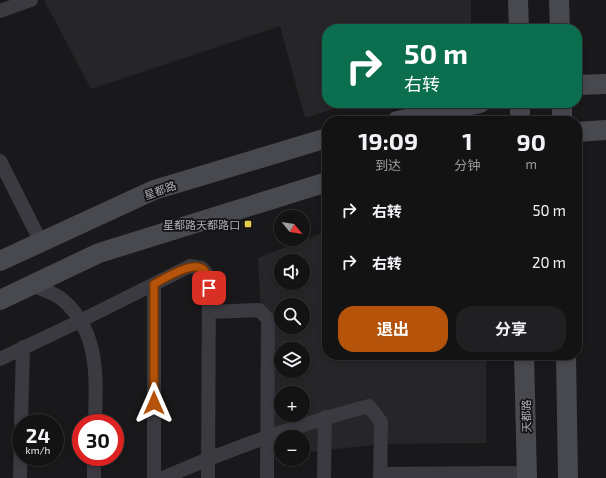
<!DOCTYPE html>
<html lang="zh">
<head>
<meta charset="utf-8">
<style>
	body { margin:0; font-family:"Exo 2","Noto Sans SC",sans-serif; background:#202022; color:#f1f3f6; height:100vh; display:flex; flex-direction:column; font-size:15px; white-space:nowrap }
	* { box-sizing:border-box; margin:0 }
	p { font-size:13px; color:#9d9ea0 }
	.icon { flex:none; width:22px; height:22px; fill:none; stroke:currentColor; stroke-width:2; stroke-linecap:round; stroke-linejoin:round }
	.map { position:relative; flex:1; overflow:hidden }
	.sheet { position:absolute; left:322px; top:116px; width:260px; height:244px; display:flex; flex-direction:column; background:#131314; border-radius:16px; box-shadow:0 2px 6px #0003,0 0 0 1px #323234 }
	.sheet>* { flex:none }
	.guide { position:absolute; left:322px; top:24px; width:260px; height:84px; border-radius:16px; box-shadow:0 2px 6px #0003,0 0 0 1px #323234; background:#0b6e4f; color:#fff; overflow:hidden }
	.needle { width:26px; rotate:120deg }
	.controls { position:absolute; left:274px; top:210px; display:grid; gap:8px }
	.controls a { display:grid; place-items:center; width:36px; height:36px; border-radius:50%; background:#131314; box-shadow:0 2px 6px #0003,0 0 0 1px #323234; font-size:20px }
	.speed { position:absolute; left:12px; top:414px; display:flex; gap:8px; font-size:20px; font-weight:700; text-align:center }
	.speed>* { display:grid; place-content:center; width:52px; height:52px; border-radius:50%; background:#131314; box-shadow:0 2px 6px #0003,0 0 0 1px #323234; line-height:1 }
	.speed small { font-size:10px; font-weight:400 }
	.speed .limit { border:6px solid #d22; background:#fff; color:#111 }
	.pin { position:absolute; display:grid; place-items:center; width:34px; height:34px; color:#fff; margin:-17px; border-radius:8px; box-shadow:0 2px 6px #0006 }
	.me { position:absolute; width:44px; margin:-22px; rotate:0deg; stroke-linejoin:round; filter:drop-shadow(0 0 3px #0008) }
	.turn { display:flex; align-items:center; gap:14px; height:84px; padding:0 16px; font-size:18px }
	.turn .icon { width:52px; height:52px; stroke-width:2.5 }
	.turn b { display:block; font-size:28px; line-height:34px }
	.eta { display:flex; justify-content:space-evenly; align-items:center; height:68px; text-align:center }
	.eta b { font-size:24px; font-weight:700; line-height:28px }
	.action { display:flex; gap:8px; margin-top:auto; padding:8px 16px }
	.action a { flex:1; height:46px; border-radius:16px; background:#b45309; color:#fff; font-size:16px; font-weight:700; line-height:46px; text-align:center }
	.action a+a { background:#202022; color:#f1f3f6 }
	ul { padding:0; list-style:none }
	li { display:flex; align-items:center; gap:12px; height:52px; padding:0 16px }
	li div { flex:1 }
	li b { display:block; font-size:15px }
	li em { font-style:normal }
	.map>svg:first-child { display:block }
</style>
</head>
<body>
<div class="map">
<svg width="606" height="478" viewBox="0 0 606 478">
	<rect width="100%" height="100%" fill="#19191b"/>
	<path fill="#262528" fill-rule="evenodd" d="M44 0H471V29H327V103H351L305 118 280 26 91 89Z
		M327 231V355H486V443L380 444 310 452 303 450V437H281V442L268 438 258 258ZM281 261H303V283H281ZM281 305H303V327H281ZM281 349H303V371H281ZM281 393H303V415H281Z"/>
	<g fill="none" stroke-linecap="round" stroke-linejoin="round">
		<path stroke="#3b3a40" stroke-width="14" d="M0 11 31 0
			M0 161 41 242
			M31 285C41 289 56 293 64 301 100 333 96 379 95 423
			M209 312 259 310 268 319 267 478
			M0 359 82 320 190 266 202 268 209 277 208 478
			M21 423 23 347
			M380 474 527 473
			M20 478 21 434
			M94 478V457
			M154 478V284
			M163 478C230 449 299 424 369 406L381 422 380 478
			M324 478 325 417"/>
		<path stroke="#48494f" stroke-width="20" d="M518 0 519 29
			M559 0 560 29
			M577 85 606 84
			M520 103V121
			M562 103V121
			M397 121 480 103
			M577 132 606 130
			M0 261 154 190 327 138
			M0 300 99 253 327 182
			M524 355 527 478
			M566 355 568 478"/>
	</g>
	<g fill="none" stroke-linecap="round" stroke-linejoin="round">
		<defs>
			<path id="route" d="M154 403V284C173 274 210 249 209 288"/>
		</defs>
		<use href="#route" stroke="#753606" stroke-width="10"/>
		<use href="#route" stroke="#b45309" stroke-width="7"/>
	</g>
	<rect fill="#e3d049" stroke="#141416" stroke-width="1.5" x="244" y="220" width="8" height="8" rx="2"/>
	<g text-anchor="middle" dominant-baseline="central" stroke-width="3.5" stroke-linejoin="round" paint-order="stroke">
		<g font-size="11" fill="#adaeb9" stroke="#141416">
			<text transform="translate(160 190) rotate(-20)">星都路</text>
			<text transform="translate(526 416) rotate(-91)">天都路</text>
		</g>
		<g font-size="11" fill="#adaeb9" stroke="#141416" text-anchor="end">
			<text x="240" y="224">星都路天都路口</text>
		</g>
	</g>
</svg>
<div class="controls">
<a><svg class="needle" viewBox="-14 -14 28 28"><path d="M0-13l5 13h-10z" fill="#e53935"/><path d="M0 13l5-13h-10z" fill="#9d9ea0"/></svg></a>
<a><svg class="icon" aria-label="sound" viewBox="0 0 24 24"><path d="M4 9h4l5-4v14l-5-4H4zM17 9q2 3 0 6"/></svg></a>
<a><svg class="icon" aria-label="search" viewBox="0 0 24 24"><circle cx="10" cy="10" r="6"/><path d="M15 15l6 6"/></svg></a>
<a><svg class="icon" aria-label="layers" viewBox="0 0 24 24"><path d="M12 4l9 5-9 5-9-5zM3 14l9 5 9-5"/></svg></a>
<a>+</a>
<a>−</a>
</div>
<div class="speed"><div>24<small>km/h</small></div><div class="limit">30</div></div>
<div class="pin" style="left:209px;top:288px;background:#d93025"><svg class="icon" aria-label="arrive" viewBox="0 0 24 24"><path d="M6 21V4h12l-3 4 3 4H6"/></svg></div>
<svg class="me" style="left:154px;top:403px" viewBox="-20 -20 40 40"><path d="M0-17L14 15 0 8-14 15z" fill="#b45309" stroke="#fff" stroke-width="4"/></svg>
<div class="guide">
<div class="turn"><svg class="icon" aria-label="right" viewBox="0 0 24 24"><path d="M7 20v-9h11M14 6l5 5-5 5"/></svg><div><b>50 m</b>右转</div></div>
</div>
<section class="sheet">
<div class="eta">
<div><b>19:09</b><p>到达</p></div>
<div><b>1</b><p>分钟</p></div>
<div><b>90</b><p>m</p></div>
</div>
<ul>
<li><svg class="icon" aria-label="right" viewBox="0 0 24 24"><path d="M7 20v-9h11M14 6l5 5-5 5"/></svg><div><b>右转</b></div><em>50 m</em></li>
<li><svg class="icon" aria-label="right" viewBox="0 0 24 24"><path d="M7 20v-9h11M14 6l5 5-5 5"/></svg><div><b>右转</b></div><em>20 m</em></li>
</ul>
<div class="action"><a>退出</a><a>分享</a></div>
</section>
</div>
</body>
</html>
